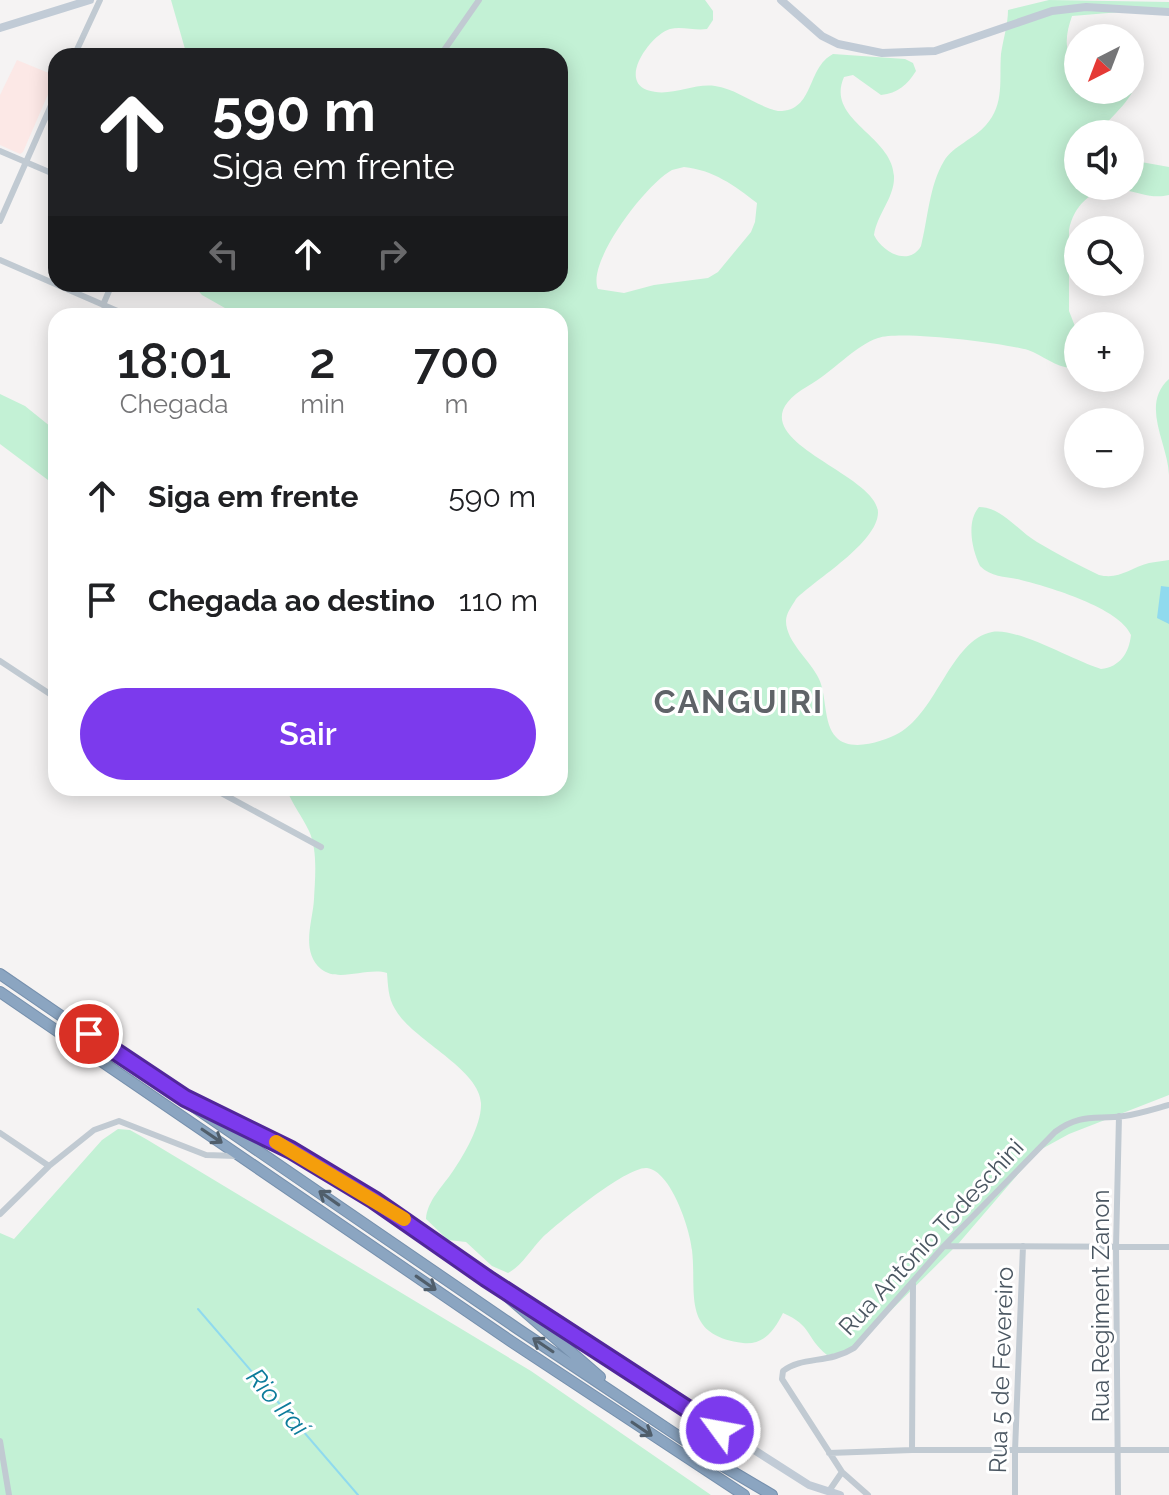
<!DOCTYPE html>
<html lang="pt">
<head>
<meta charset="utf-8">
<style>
	body { margin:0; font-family:Raleway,sans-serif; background:#f2f2f2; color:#202124; height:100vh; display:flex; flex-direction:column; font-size:30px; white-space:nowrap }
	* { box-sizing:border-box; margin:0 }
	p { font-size:26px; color:#757577 }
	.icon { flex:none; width:44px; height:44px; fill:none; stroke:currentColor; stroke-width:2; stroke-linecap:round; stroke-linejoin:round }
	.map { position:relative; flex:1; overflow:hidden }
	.side { position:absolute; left:48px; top:308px; width:520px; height:488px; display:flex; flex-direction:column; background:#fff; border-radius:24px; box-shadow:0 4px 20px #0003 }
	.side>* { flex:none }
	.guide { position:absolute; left:48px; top:48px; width:520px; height:244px; border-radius:24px; box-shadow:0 4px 20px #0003; background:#202124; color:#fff; overflow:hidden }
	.needle { width:52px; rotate:222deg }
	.fabs { position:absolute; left:1064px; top:24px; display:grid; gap:16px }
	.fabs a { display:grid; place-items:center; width:80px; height:80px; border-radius:50%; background:#fff; box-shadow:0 4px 20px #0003; font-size:40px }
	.pin { position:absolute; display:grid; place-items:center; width:68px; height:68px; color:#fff; margin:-34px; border:4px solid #fff; border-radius:50%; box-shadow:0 2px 8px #0007 }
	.me { position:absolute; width:88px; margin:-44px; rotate:302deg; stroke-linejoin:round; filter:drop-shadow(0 0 6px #0008) }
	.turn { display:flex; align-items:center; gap:28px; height:168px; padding:0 32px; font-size:36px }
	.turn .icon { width:104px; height:104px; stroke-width:2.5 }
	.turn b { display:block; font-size:56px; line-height:68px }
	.lanes { display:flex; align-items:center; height:76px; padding:0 32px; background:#0003; justify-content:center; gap:40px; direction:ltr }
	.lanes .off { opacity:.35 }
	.eta { display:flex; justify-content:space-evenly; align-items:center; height:136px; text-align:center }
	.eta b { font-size:48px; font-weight:600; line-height:56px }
	.button { display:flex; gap:16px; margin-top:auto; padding:16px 32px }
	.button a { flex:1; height:92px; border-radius:48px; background:#7c3aed; color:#fff; font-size:32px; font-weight:600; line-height:92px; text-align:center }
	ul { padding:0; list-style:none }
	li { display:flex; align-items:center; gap:24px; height:104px; padding:0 32px }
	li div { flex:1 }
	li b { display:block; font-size:30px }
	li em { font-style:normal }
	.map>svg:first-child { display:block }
</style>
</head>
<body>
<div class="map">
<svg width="1169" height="1495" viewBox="0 0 1169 1495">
	<rect width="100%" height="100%" fill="#f5f3f3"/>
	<path fill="#fce8e6" d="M17 60 56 76 23 152 20 154 0 145V95Z"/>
	<path fill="#c3f1d5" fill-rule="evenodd" d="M171 0H705L713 11V20L707 29C695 31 682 26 670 29 652 34 618 79 647 90 670 98 692 83 715 86 737 89 756 106 778 111 815 112 806 68 833 54L905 59 913 63 916 71C907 85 898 93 881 95L853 75 844 77C825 120 892 135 894 176 895 197 877 214 874 235 882 252 909 267 921 246 928 219 929 186 944 161 953 146 974 139 986 125 1005 104 999 79 1001 54 1003 39 1008 25 1008 10L1049 0 1169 2V8L1072 16C1066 33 1062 53 1078 65V90H1130V70L1138 75C1137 97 1110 117 1097 134H1078V186H1130V160L1169 167V195C1153 199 1140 193 1125 190 1096 184 1074 203 1069 230V311L1078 334V367C1059 371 1045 356 1028 350 1003 343 900 330 878 338 856 345 830 374 808 386 721 437 879 471 878 513 877 543 816 579 796 599 792 606 786 613 786 621 786 642 811 661 819 679 827 696 823 723 836 737 850 753 885 741 899 733 937 712 951 640 992 632 1017 627 1074 661 1101 669 1120 667 1129 653 1131 635 1120 608 1049 587 1021 580 1006 576 992 578 980 566 972 550 966 522 979 507 1002 507 1019 532 1037 542 1057 554 1078 565 1099 575 1119 580 1130 568 1149 563 1155 562 1163 561 1169 560V1095L1069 1134 1038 1151 958 1244 850 1351 827 1355C805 1337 813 1326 783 1313 774 1331 764 1345 743 1343 681 1335 697 1294 692 1250 690 1229 671 1171 647 1168 627 1166 558 1223 542 1238 531 1249 522 1266 508 1273L492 1266 466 1242 448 1240 426 1219C427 1201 443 1186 453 1171 464 1155 482 1124 481 1103 479 1068 412 1040 395 1009 388 998 388 985 387 973 367 967 338 983 321 969 300 951 313 921 314 899 315 879 318 850 309 831 302 816 292 804 286 788H560V316H239L202 295 192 284H560V56H187ZM684 167C713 170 734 185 757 203L755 222 751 232 718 272 708 278 654 285 624 293 598 289C586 262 647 183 672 170 676 169 680 168 684 167Z
		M1169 379V475C1168 443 1140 405 1169 379Z
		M0 394 25 406 56 431V486L0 444Z
		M118 1129 130 1130 146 1139 531 1371 711 1495H0V1233L14 1239 102 1140Z"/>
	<path fill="#90daee" d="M1161 586 1169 587V624L1157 618Z"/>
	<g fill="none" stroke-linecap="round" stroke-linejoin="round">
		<path stroke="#90daee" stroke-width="2" d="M198 1309 358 1495"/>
		<defs>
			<path id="highway" d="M0 974 518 1329 723 1466 772 1495
				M0 992 512 1342 744 1495
				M210 1110 291 1150
				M486 1278 600 1377"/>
		</defs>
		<use href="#highway" stroke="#7690ad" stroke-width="12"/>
		<path stroke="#c1cad2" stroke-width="6" d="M74 56 100 0
			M440 56 479 0
			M0 151 56 175
			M0 221 56 94
			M0 260 129 316
			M103 305 112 284
			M0 661 56 698
			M212 788 321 847
			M0 1133 49 1166
			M0 1214 49 1166 94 1130 119 1121 206 1155 236 1156
			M945 1246 1169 1247
			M0 1441 9 1495
			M912 1450 913 1284
			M829 1453 912 1450H1169
			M829 1491 842 1472
			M868 1495 842 1472 782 1379 783 1371C802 1356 829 1364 854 1348L944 1246 1055 1132C1081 1113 1095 1120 1124 1116 1139 1114 1154 1109 1169 1105
			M1015 1495V1451L1023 1246
			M1118 1495 1116 1247 1119 1116"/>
		<path stroke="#c1cbd6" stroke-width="8" d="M781 0 822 36 838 44 882 53 935 51 1052 11 1086 7 1169 12
			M0 28 90 0
			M291 1150 401 1217 489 1280
			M507 1292 809 1485 840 1495"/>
		<use href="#highway" stroke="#8ba5c1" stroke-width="10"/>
	</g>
	<defs><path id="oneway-shaft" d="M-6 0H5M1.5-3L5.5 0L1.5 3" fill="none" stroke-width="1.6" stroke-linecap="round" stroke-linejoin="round" transform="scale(2)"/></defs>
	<g stroke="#505e6b">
		<use href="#oneway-shaft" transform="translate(212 1136) rotate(34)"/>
		<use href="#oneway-shaft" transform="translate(329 1198) rotate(-145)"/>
		<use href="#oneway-shaft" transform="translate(426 1283) rotate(35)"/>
		<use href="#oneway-shaft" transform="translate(543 1345) rotate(-146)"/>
		<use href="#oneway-shaft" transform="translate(642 1429) rotate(34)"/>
	</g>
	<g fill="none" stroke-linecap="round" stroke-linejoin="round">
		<defs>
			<path id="route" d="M89 1034 185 1098 291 1150 374 1200 486 1278 720 1430"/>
		</defs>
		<use href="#route" stroke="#51269a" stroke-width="20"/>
		<use href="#route" stroke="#7c3aed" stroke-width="14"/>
		<path stroke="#f59e0b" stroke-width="14" d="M276 1142 404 1219"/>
	</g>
	<g text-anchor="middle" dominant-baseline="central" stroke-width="6" stroke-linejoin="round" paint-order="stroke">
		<g font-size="24" fill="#4a5661" stroke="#fff">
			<text transform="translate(931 1237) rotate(-47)">Rua Antônio Todeschini</text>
			<text transform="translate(1100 1306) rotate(-90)">Rua Regiment Zanon</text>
			<text transform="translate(1001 1370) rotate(-88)">Rua 5 de Fevereiro</text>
		</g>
		<g font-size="26" font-style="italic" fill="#0c7c9b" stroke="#fff">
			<text transform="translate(278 1402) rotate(49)">Rio Iraí</text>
		</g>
		<g font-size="32" font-weight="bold" letter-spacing="2" fill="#5f6368" stroke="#fff">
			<text x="739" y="701">CANGUIRI</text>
		</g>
	</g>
</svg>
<div class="fabs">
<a><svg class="needle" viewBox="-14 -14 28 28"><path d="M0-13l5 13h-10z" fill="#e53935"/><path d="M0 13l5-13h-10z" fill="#757577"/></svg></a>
<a><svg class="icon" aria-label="sound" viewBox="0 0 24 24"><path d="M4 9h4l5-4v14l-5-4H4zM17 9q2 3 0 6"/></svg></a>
<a><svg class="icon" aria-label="search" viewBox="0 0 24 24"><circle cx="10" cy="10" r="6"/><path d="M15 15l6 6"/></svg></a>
<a>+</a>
<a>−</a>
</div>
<div class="pin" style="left:89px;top:1034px;background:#d93025"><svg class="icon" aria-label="arrive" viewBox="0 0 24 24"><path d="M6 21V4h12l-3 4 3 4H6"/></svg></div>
<svg class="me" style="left:720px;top:1430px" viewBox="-20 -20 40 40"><circle r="17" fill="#7c3aed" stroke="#fff" stroke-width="3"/><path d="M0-11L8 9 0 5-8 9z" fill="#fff"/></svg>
<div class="guide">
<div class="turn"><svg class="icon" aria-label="ahead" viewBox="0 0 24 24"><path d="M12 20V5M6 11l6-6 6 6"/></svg><div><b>590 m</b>Siga em frente</div></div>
<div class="lanes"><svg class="icon off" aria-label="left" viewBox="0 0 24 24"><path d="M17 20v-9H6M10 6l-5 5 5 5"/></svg><svg class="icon" aria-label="ahead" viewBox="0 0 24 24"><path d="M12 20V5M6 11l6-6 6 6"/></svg><svg class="icon off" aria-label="right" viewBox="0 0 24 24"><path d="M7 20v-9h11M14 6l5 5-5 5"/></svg></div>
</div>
<section class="side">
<div class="eta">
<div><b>18:01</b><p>Chegada</p></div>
<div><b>2</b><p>min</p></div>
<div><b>700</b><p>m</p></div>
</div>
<ul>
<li><svg class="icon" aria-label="ahead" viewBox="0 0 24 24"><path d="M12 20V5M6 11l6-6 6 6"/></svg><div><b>Siga em frente</b></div><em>590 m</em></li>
<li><svg class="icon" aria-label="arrive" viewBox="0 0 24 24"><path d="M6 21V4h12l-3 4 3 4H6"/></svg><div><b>Chegada ao destino</b></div><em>110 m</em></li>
</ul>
<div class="button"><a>Sair</a></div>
</section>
</div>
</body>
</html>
